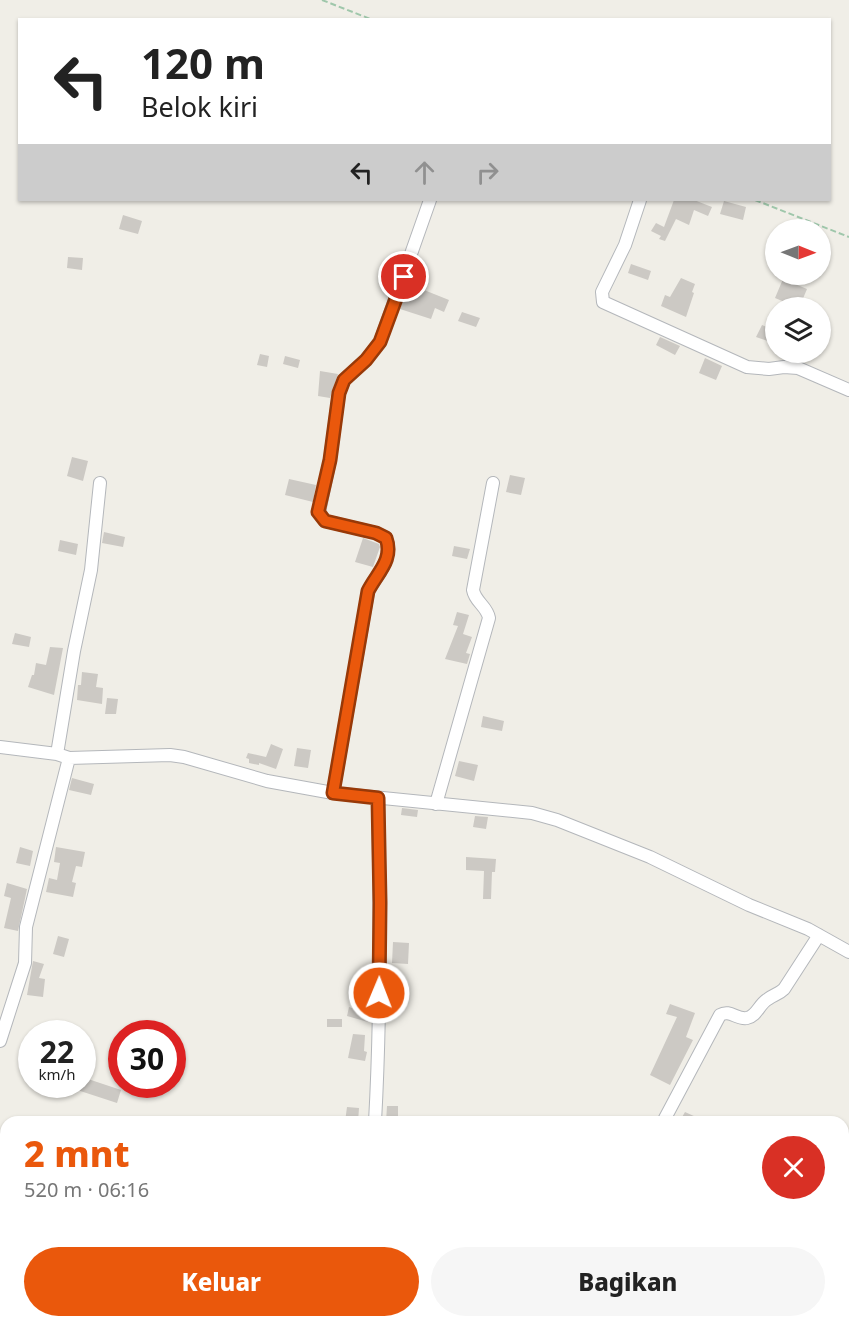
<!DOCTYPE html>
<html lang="id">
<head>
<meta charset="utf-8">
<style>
	body { margin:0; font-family:"Noto Sans",sans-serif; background:#f6f6f6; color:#222; height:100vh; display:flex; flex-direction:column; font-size:22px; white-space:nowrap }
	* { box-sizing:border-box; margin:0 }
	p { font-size:20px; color:#767676 }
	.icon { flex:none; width:33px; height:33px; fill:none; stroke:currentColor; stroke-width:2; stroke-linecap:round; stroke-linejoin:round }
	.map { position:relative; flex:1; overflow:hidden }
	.sheet { position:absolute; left:0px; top:1116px; width:849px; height:212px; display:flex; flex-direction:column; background:#fff; border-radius:18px 18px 0 0; box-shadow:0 2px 4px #0004 }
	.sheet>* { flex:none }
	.guide { position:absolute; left:18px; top:18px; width:813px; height:183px; border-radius:0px; box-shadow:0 2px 4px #0004; background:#fff; color:#222; overflow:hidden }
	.needle { width:39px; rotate:91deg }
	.fabs { position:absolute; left:765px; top:219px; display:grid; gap:12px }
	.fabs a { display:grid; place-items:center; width:66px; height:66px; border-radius:50%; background:#fff; box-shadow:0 2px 4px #0004; font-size:30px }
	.speed { position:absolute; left:18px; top:1020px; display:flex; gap:12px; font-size:30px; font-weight:700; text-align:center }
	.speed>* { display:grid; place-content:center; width:78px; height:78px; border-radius:50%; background:#fff; box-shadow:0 2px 4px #0004; line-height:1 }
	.speed small { font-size:15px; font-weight:400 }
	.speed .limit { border:9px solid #d22; background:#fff; color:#111 }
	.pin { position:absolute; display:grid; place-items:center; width:51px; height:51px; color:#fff; margin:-26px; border:3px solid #fff; border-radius:50%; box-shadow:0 2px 6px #0007 }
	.me { position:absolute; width:66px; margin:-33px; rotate:1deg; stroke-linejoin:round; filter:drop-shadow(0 0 4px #0008) }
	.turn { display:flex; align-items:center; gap:21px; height:126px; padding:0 24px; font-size:27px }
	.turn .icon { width:78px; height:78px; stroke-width:2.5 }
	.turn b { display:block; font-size:42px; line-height:51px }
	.lanes { display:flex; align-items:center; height:57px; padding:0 24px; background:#0003; justify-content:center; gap:30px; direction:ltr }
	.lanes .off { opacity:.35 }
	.round { display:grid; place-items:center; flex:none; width:63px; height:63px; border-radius:32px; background:#f6f6f6 }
	.headline { display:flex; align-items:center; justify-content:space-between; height:102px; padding:0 24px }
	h1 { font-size:36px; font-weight:800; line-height:45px; color:#ea580c }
	.cta { display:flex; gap:12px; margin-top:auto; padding:12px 24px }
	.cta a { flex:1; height:69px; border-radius:36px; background:#ea580c; color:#fff; font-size:24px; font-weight:800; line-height:69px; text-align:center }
	.cta a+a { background:#f6f6f6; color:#222 }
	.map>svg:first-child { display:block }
</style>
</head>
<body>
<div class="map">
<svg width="849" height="1327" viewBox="0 0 849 1327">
	<rect width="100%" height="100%" fill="#f0eee7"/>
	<path fill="#ccc9c4" d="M674 200H694L712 207 708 216 694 210 689 225 676 219 665 241 659 239 661 236 651 231 656 223 664 227Z
		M724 201 746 207 743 220 720 214Z
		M123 215 142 221 138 234 119 229Z
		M68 257 83 258 82 270 67 268Z
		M631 264 651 271 648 280 628 273Z
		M681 278 695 284 692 292 694 293 686 317 661 306 665 295 670 297Z
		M783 279 807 289 799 308 775 298Z
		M414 286 449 300 444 312 435 308 431 319 400 309 405 296 409 298Z
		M462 312 480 318 476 327 458 321Z
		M762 325 776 331V344L756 337Z
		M660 337 680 346 675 355 656 345Z
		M260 354 269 356 267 367 257 365Z
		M285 356 300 360 298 368 283 364Z
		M705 358 722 366 716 380 699 373Z
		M320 371 338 374 330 398 318 396Z
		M72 457 88 461 83 481 67 476Z
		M510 475 525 478 521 495 506 492Z
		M289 479 316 485 313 502 285 495Z
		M104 532 125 537 123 547 102 543Z
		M363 538 379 544 380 547 373 567 355 562Z
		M60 540 78 544 76 555 58 551Z
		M454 546 470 549 467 559 452 556Z
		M457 612 469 615 463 634 472 637 466 653 470 654 467 664 445 659 458 626 453 625Z
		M15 633 31 637 29 647 12 644Z
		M50 647 63 648 54 695 28 687 32 675H34L36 663 46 665Z
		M82 672 98 674 96 687 103 688 102 704 77 700 78 685H81Z
		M107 698 118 699 116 714H105Z
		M483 716 504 721 502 731 481 727Z
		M271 744 283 749 276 769 259 763V765L249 763V759L246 758 248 753 266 757Z
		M297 748 311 750 308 768 294 766Z
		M459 761 478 765 474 781 455 776Z
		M72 778 94 784 91 795 69 790Z
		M402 808 418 810 417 817 401 815Z
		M475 816 488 817 486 829 473 827Z
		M20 847 33 851 30 866 16 863Z
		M56 847 85 852 82 867 76 866 72 882 76 883 73 897 46 892 49 878 57 880 60 863 54 862Z
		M466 857 496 859 495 872H492L491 899H483L484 871 466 870Z
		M7 883 27 889 18 931 4 928 11 898 4 896Z
		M58 936 69 939 64 957 53 954Z
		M393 942 409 943 408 964 392 963Z
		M33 961 44 964 39 978 45 979 43 997 27 995Z
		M670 1004 695 1013 686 1037 693 1040 670 1085 650 1075 677 1017 666 1014Z
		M349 1007 370 1014 368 1022 347 1016Z
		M327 1019H342V1027H327Z
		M353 1034 365 1035 364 1051 367 1052 365 1061 348 1058Z
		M82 1077 121 1090 117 1103 65 1086V1084H82Z
		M387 1106H398V1122H386Z
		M347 1107 359 1108 358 1122H345Z
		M685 1112 707 1122H687L681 1119Z"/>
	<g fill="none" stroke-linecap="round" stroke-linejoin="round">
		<defs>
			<path id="minor" d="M640 200 625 245 602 292 603 302 747 367 769 369 784 367 798 368 849 390
				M0 747 57 754 69 758 170 755 184 757 267 781 333 793 532 813 557 820 650 857 749 905 808 929 849 952
				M57 754 74 651 91 570 100 483
				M333 793 368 592C377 574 394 559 386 538L376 533 325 521 319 512 330 460 339 393 344 380 366 360 380 342 430 200
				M436 804 489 618C487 606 475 602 473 590L493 483
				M0 1041 25 963 26 927 69 758
				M375 1122C381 1014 380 906 378 798
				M663 1122 720 1015C730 1009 737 1020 747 1018 757 1016 759 1004 768 999 773 995 779 994 784 989L819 935
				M0 1153 6 1155
				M843 1236 849 1238
				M0 1280 6 1265
				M315 1327 320 1322"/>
		</defs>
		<use href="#minor" stroke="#b4b7bb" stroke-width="14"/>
		<path stroke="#9fc7ab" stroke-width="2" stroke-dasharray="6 3" stroke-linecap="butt" d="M322 0 373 20
			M755 200 849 237"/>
		<use href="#minor" stroke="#fff" stroke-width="12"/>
	</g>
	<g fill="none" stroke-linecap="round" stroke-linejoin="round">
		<defs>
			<path id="route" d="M379 993 380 903 378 798 333 793 368 591C377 573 394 560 386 538L376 533 325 521 318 512 330 460 339 393 344 380 366 360 380 342 404 277"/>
		</defs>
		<use href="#route" stroke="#983908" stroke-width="15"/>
		<use href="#route" stroke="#ea580c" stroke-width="10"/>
	</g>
</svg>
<div class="fabs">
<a><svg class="needle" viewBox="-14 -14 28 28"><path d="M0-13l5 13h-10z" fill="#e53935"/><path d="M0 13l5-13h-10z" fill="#767676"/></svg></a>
<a><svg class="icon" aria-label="layers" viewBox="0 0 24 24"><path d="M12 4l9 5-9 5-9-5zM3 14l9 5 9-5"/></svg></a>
</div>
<div class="speed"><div>22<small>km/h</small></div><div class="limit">30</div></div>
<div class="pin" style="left:404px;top:277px;background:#d93025"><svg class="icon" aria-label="arrive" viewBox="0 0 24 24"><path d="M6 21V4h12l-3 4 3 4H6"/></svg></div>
<svg class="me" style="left:379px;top:993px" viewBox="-20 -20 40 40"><circle r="17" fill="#ea580c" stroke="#fff" stroke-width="3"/><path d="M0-11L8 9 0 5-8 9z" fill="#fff"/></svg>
<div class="guide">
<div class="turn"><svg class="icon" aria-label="left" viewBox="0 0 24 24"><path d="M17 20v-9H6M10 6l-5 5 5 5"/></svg><div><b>120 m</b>Belok kiri</div></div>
<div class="lanes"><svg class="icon" aria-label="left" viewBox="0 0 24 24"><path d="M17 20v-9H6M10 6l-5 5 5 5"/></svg><svg class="icon off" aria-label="ahead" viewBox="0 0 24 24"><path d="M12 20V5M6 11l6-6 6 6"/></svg><svg class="icon off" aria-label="right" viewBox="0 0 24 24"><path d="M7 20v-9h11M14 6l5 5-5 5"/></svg></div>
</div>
<section class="sheet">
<div class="headline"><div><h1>2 mnt</h1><p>520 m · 06:16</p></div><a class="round" style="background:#d93025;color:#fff"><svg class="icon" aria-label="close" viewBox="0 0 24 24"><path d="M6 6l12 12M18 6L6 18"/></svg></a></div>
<div class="cta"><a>Keluar</a><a>Bagikan</a></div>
</section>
</div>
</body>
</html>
